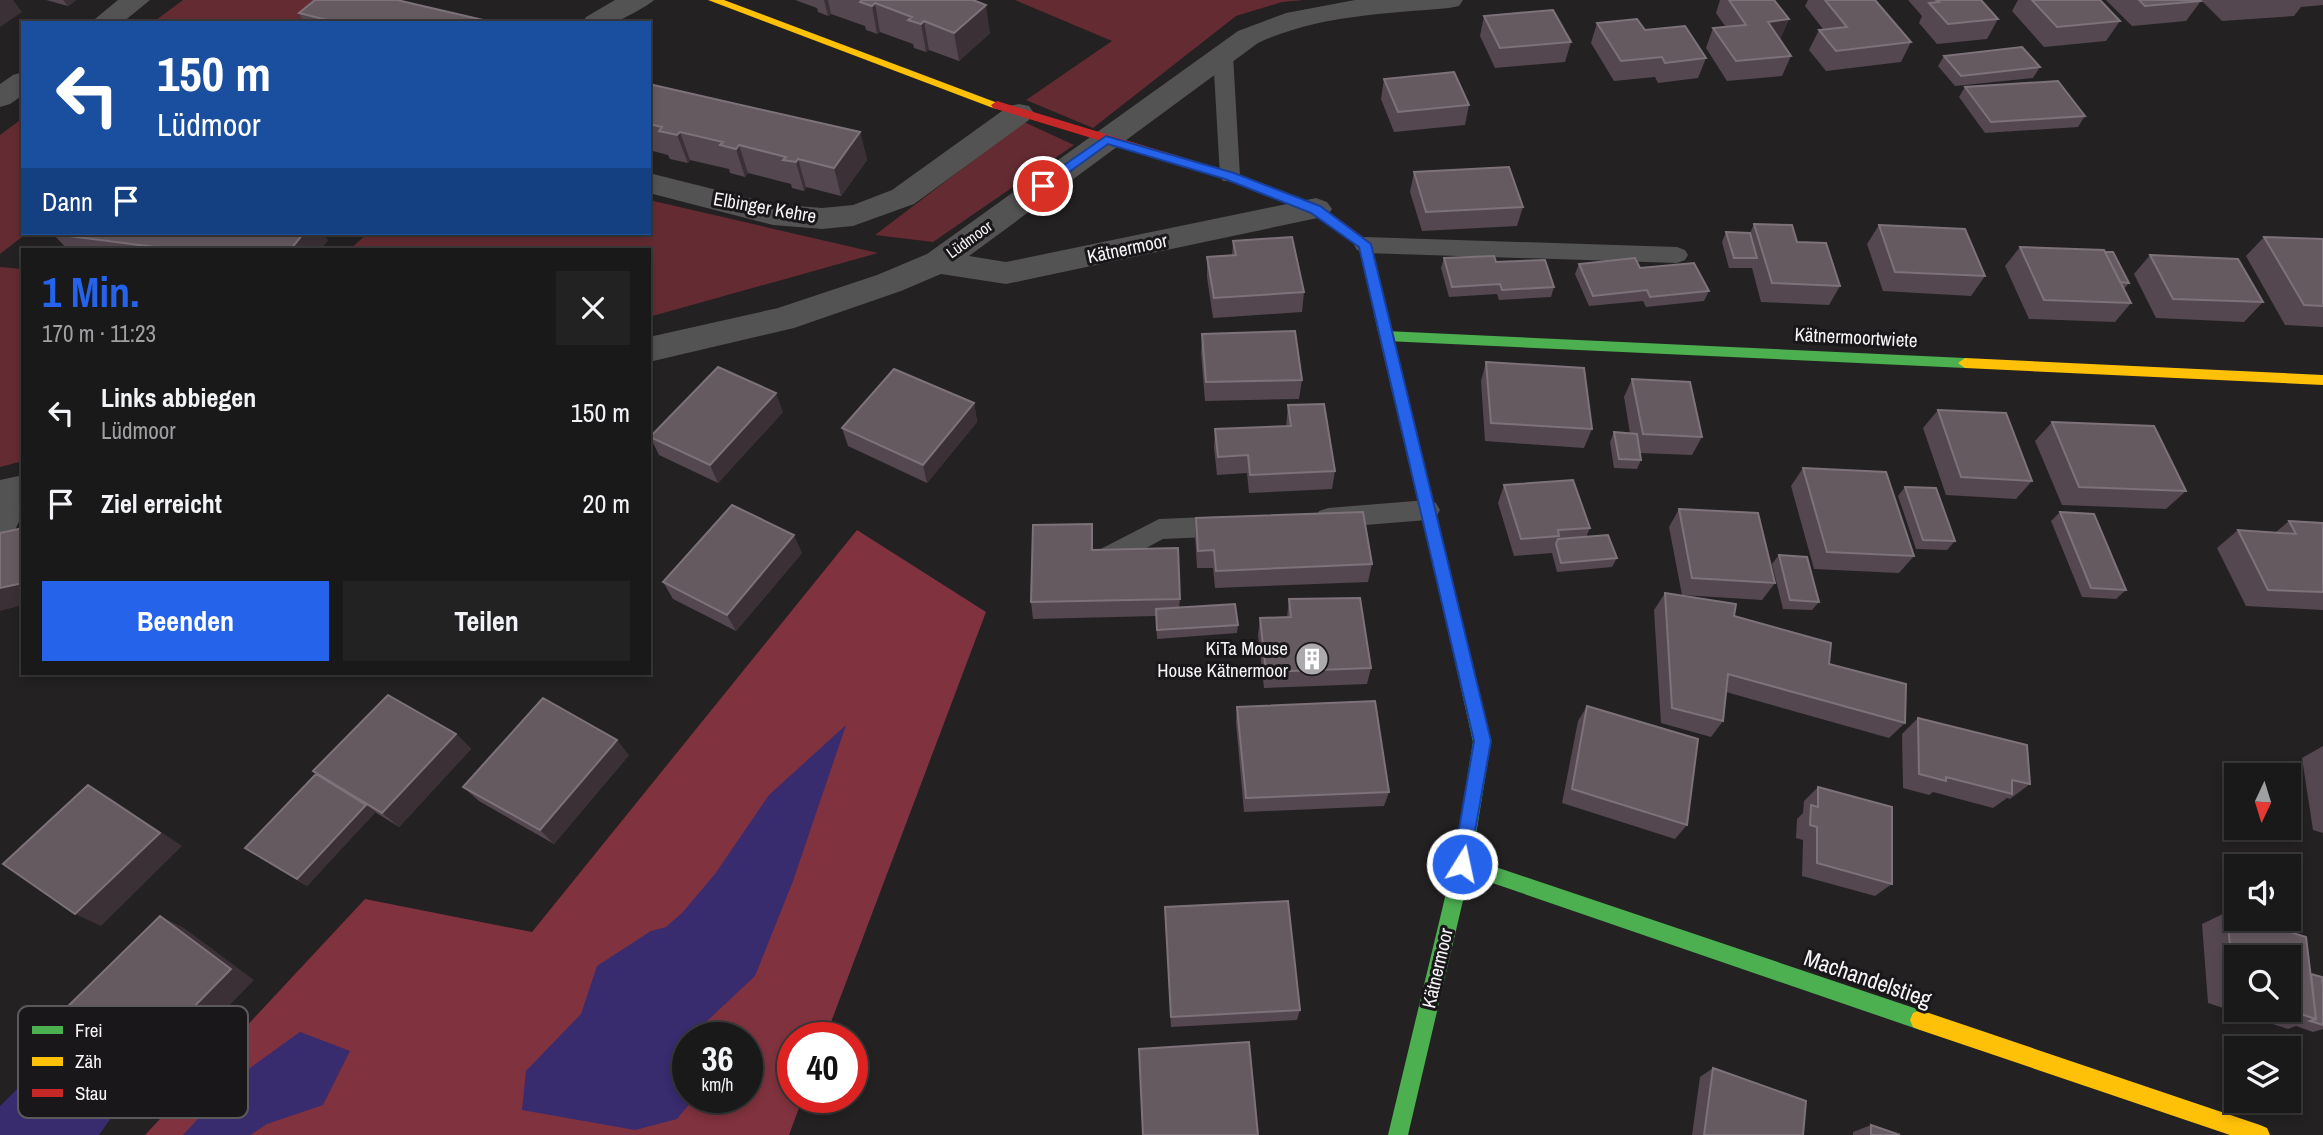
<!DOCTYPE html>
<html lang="de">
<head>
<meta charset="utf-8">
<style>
	body { margin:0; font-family:"Archivo Narrow",sans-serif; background:#232223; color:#f1f3f6; height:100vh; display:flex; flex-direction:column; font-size:26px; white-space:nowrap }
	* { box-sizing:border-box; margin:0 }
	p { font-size:23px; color:#9fa0a2 }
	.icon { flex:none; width:38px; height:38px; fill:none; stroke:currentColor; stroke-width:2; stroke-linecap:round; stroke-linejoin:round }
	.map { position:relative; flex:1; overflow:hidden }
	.side { position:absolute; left:21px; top:248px; width:630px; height:427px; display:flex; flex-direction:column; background:#1a191a; border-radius:0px; box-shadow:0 4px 10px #0003,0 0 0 2px #383839 }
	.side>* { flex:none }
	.guide { position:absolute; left:21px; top:21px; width:630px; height:214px; border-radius:0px; box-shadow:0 4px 10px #0003,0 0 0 2px #383839; background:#1a4fa0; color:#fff; overflow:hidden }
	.needle { width:46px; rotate:184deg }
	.buttons { position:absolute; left:2224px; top:763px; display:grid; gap:14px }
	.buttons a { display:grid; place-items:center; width:77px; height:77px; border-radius:0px; background:#1a191a; box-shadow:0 4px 10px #0003,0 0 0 2px #383839; font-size:35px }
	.speed { position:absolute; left:672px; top:1022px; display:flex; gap:14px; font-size:35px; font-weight:700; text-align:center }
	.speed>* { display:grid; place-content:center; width:91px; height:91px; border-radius:50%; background:#1a191a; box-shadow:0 4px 10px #0003,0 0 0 2px #383839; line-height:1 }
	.speed small { font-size:18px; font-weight:400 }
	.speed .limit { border:10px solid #d22; background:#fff; color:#111 }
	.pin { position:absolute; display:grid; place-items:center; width:60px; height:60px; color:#fff; margin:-30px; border:4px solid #fff; border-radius:50%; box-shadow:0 2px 7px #0007 }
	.me { position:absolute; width:77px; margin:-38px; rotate:10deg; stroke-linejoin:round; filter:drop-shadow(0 0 5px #0008) }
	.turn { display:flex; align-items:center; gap:24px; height:147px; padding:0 21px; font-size:32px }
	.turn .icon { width:91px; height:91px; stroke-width:2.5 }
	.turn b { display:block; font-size:49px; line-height:60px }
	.then { display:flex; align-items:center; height:66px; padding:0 21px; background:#0003; gap:14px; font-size:26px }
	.round { display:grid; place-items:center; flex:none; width:74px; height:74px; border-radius:0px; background:#232223 }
	.overview { display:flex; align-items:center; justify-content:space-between; height:119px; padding:0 21px }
	h1 { font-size:42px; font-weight:700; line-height:52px; color:#2563eb }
	.cta { display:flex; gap:14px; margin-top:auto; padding:14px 21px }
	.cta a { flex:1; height:80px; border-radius:0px; background:#2563eb; color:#fff; font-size:28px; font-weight:700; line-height:80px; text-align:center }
	.cta a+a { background:#232223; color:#f1f3f6 }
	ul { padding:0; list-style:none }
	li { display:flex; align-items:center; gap:21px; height:91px; padding:0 21px }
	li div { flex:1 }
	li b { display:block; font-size:26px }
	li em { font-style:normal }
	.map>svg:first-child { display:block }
</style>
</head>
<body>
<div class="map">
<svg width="2323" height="1135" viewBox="0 0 2323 1135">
	<rect width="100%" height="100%" fill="#232122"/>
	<path fill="#642b32" d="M183 0H327L297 23H152Z
		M1015 0H1304L1282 2 1236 16 1093 128 1026 100 1112 41Z
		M23 118V233H27L0 254V135Z
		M1024 122 1074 145 933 242 875 235Z
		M649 200 878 253 649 317V250H349L368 233H649Z
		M0 267 23 269V461L0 467Z"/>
	<path fill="#80323e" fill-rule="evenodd" d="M857 530 986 612 825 1038H793V1097H803L789 1135H145L365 899 532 932ZM688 1038H747V1097H688Z"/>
	<path fill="#382b6e" d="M846 725 793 881 755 976 707 1021 709 1038H688V1097H695L677 1119 635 1130 522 1110 526 1071 581 1014 597 966 651 931 666 927 682 913 715 874 769 795Z
		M300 1032 350 1051 323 1105 267 1124 250 1135H183L236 1078Z
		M20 1086 71 1093 114 1114 99 1135H0V1106Z"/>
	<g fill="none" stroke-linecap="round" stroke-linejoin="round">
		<path fill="#535353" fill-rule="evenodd" d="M1223 49 1233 55 1240 176 1237 181H1223L1220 176 1213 55Z
			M1365 237 1677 247 1685 250 1688 255 1685 260 1677 263 1365 253 1357 250 1354 245 1357 240Z
			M20 480 23 481V513L9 543 0 547V507L11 483Z
			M1427 500 1436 503 1440 510 1436 517 1427 520 1328 528 1319 525 1315 518 1319 511 1328 508Z
			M1230 516 1239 519 1243 526 1239 533 1230 536 1163 539 1098 574 1089 571 1085 563 1089 555 1159 519Z"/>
		<path fill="#535353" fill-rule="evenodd" d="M118 0H150L122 23H90Z
			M615 0H654C651 4 618 22 613 23 603 25 592 23 582 23L586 17Z
			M1355 0H1463L1459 6 1449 8C1383 14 1319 15 1258 43L969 256 1006 262 1316 198 1327 202 1332 209 1327 216 1006 284 941 274 901 291 794 328 649 362V337L778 308 877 275 927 254 1238 31 1286 13Z
			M23 72V95L10 104 0 107V84L13 75Z
			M1019 104 1029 106 1034 113 1029 120 914 204 853 226 822 229 773 225 649 193V173L773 204 822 208 853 205 892 190 1009 106Z
			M23 475V505L0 510V480Z"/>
		<path fill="#4caf50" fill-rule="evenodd" d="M1386 331 1965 358 1972 363 1965 368 1386 341 1379 336Z
			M1455 619 1461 621 1463 626 1491 742 1472 859 1920 1010 1927 1013 1930 1020 1927 1027 1920 1030 1469 875 1408 1135H1388L1453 864 1473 742 1447 626 1449 621Z"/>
		<path fill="#ffc107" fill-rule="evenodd" d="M708 0H724L1003 105 997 109 993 108Z
			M1381 309 1388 314 1463 626 1461 631 1455 633 1449 631 1447 626 1374 314Z
			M1965 358 2323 375V385L1965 368 1958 363Z
			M1920 1010 2260 1125 2267 1128 2270 1135H2230L1920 1030 1913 1027 1910 1020 1913 1013Z"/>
		<path fill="#c62828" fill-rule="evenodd" d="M997 101 1234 173 1321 206 1370 242 1388 314 1381 319 1374 314 1359 247 1311 212 1226 179 993 108 991 105Z"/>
	</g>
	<path fill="#554750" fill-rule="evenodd" d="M46 0H76L68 6Z
		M795 0H973L990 33 959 61 929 50 926 52 914 48 913 44 880 32 877 34 872 32 866 30 865 26 831 14 828 16 818 12 817 8Z
		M1720 0H1774L1789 19 1780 39 1791 56 1782 76 1727 81 1706 48 1713 28 1725 26 1716 13Z
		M1808 0H1875L1911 42 1901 62 1826 71 1809 50 1819 30 1823 29 1805 6Z
		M1908 0H1981L1998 19 1987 39 1937 44 1919 23 1922 16Z
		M2018 0H2100L2120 21 2106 41 2044 47 2012 11Z
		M2106 0H2200L2201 1 2186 21 2132 26Z
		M2201 0H2323V5L2301 7 2294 16 2222 21Z
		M299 13 496 23H304Z
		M1484 16 1571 42 1565 62 1495 68 1480 36Z
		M1597 23 1645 30 1706 58 1698 78 1658 83 1655 77 1614 81 1591 43Z
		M1944 56 2040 67 2033 78 1955 86 1938 66Z
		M1384 79 1469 105 1465 125 1394 132 1381 99Z
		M649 84 860 132 867 160 841 196 806 187 804 191 792 188 791 184 748 173 745 177 730 173 729 169 690 160 688 163 670 159 668 155 649 150Z
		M1965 87 2085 116 2078 127 1985 133 1959 97Z
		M1414 172 1523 207 1517 226 1422 231 1410 192Z
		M1754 224 1797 242 1840 286 1829 305 1761 302 1752 268H1729L1722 242 1726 232 1750 233Z
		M1879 225 1985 276 1971 296 1883 291 1867 244Z
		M53 234 328 240 320 250H68Z
		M2264 237 2323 239V327L2285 325 2246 256Z
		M1233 241 1304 292 1302 312 1213 318 1207 277V257L1232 256Z
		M2020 247 2129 283 2124 289 2131 303 2115 322 2029 319 2005 266Z
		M2150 255 2263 302 2244 322 2156 318 2134 274Z
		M1444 258 1496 262 1554 287 1551 297 1499 300 1497 294 1449 297 1441 268Z
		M1579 264 1640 268 1709 291 1704 301 1646 307 1643 301 1589 306 1575 274Z
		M1202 334 1302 380 1299 399 1205 401 1201 353Z
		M1486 362 1592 429 1584 448 1485 441 1481 381Z
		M1632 379 1702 437 1692 455 1640 453 1641 460 1637 469 1614 468 1610 442 1614 432 1630 433 1624 397Z
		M974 403 977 422 927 483 848 446 842 428Z
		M1288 405 1335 471 1332 489 1249 493 1247 473 1217 475 1214 448 1215 429 1286 427Z
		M1938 410 2032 481 2016 499 1946 495 1923 428Z
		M783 412 718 483 659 455 650 437Z
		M2052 422 2186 491 2166 509 2062 505 2035 441Z
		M1803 468 1914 556 1899 573 1814 569 1791 486Z
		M1504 485 1590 528 1586 537 1617 558 1612 567 1557 572 1552 553 1514 556 1498 503Z
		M1905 487 1955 541 1947 550 1916 549 1898 496Z
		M1679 509 1775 583 1762 600 1682 595 1669 527Z
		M2060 512 2126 590 2116 599 2082 597 2051 521Z
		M1196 518 1372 564 1368 582 1215 588 1213 568H1197L1195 536Z
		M2289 521 2323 523V610L2246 606 2217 548 2238 530 2275 533Z
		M1093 541V550L1180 599 1179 608 1238 625 1237 633 1157 639 1156 616 1033 619 1031 602Z
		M802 553 736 631 673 599 663 582Z
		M1779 555 1819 602 1812 610 1783 609 1772 564Z
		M1665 593 1734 616 1829 664 1905 723 1889 738 1726 692 1723 721 1711 737 1661 723 1654 610Z
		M1289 599 1371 668 1367 684 1264 688 1258 635 1260 618 1287 617Z
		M1587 706 1687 825 1675 839 1562 803 1578 721Z
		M1237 707 1389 792 1384 806 1244 812 1236 722Z
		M1918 718 2030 784 2010 799 2007 798 1993 808 1933 792 1929 795 1903 788 1902 734Z
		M456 734 471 749 399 827 375 812 307 886 245 848 316 774Z
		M2323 746V833L2313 830 2302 758Z
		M629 755 554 844 479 801 463 787Z
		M1818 787 1892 884 1875 896 1802 876 1803 840 1796 838 1797 819 1803 813 1804 801Z
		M1165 907 1300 1010 1297 1020 1171 1027Z
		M2227 912 2311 974 2323 988V1029L2313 1032 2296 1026 2288 1029 2208 1003 2202 924ZM2236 957 2289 1010H2236Z
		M1713 1068 1803 1135H1692L1700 1077Z
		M1871 1125 1900 1135H1853V1132Z"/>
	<path fill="#3a3036" d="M0 0H13L22 12 0 27Z
		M63 0H76L68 6Z
		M824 0H828L831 14 828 16Z
		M875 3 880 32 877 34 872 6Z
		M986 5 990 33 959 61 954 33Z
		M1789 19 1780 39 1768 22Z
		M924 21 929 50 926 52 921 24Z
		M680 132 690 160 688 163 677 135Z
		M860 132 867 160 841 196 834 168Z
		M739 145 748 173 745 177 736 149Z
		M798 159 806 187 804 191 796 162Z
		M304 233H323L328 240 320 250H290Z
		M776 393 783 412 718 483 710 465Z
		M974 403 977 422 927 483 923 465Z
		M794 535 802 553 736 631 727 615Z
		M23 583V605L0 611V588Z
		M456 734 471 749 399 827 382 813Z
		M617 740 629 755 554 844 540 830Z
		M88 785 112 799 182 846 101 926 75 914Z
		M366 805 376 812 307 886 297 879Z
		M160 916 184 928 254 980 154 1083 128 1074Z"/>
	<path fill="#665a61" stroke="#7d7279" stroke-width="2" d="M315 0H397L496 23H339L299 13Z
		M862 0H973L986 5 954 33 924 21 921 24 908 20 912 17 875 3 872 6 860 2Z
		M1729 0H1774L1789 19 1768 22 1791 56 1736 61 1713 28 1746 25Z
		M1825 0H1875L1911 42 1836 51 1819 30 1847 27Z
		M1936 0H1981L1998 19 1948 24 1929 3 1939 2Z
		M2032 0H2100L2120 21 2057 27Z
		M2139 0H2200L2201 1 2145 6Z
		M1553 10 1571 42 1500 48 1484 16Z
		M1637 19 1645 30 1685 26 1706 58 1665 63 1662 57 1621 61 1597 23Z
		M2022 47 2040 67 1961 76 1944 56Z
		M1454 72 1469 105 1398 112 1384 79Z
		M2058 81 2085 116 1991 122 1965 87Z
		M649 84 860 132 834 168 798 159 796 162 783 160 786 157 739 145 736 149 720 145 723 142 680 132 677 135 659 131 662 127 649 124Z
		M1509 167 1523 207 1426 212 1414 172Z
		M1754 224 1792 225 1797 242 1826 243 1840 286 1772 283Z
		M1879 225 1965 229 1985 276 1895 272Z
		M1726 232 1750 233 1757 258H1734Z
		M55 233H304L290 250H178L53 234Z
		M1292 237 1304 292 1214 298 1207 257 1236 255 1233 241Z
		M2264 237 2323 239V306L2304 305Z
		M2020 247 2104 250 2131 303 2044 300Z
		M2105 252H2113L2129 283 2120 282Z
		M2150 255 2238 259 2263 302 2173 299Z
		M1494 256 1496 262 1545 260 1554 287 1502 290 1500 284 1452 287 1444 258Z
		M1635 258 1640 268 1694 263 1709 291 1650 297 1647 290 1593 296 1579 264Z
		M1295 331 1302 380 1206 382 1202 334Z
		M1486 362 1584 368 1592 429 1491 423Z
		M718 367 776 393 710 465 650 437Z
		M894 369 974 403 923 465 842 428Z
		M1632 379 1690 382 1702 437 1643 434Z
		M1324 404 1335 471 1250 475 1248 455 1218 457 1215 429 1291 426 1288 405Z
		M1938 410 2006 413 2032 481 1961 477Z
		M2052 422 2154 426 2186 491 2079 487Z
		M1614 432 1637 434 1641 460 1619 459Z
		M1803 468 1886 472 1914 556 1827 552Z
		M1573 480 1590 528 1558 530 1559 536 1521 539 1504 485Z
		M1905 487 1936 488 1955 541 1923 540Z
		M732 505 794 535 727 615 663 582Z
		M1679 509 1758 513 1775 583 1692 578Z
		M1363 512 1372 564 1216 571 1214 550 1198 551 1196 518Z
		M2060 512 2094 514 2126 590 2091 588Z
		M2289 521 2323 523V592L2268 590 2238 530 2296 534Z
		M1092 524V550L1178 548 1180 599 1031 602 1033 525Z
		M23 528V583L0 588V533Z
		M1608 535 1617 558 1561 563 1556 544 1558 539Z
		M1779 555 1807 557 1819 602 1790 600Z
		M1665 593 1736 604 1734 616 1831 643 1829 664 1906 684 1905 723 1728 674 1723 721 1672 708Z
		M1360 598 1371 668 1266 672 1260 618 1291 617 1289 599Z
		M1235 604 1238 625 1157 630 1156 609Z
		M388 695 456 734 382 813 313 771Z
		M543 698 617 740 540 830 463 787Z
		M1375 701 1389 792 1246 798 1237 707Z
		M1587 706 1698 739 1687 825 1572 789Z
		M1918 718 2027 745 2030 784 2012 780V794L1946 777V781L1919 774Z
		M316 774 366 805 297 879 245 848Z
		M88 785 160 833 75 914 3 864Z
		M1818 787 1892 807V884L1817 863V827L1810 825 1811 805 1818 807Z
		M1288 901 1300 1010 1171 1017 1165 907Z
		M2227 912 2236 915V919H2248L2306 937 2316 1019 2288 1010 2289 957H2236V993L2234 992Z
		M160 916 231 969 128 1074 57 1017Z
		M2311 974 2322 977 2323 988V1025L2310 1021 2316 1019Z
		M1249 1042 1258 1135H1143L1139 1049Z
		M1713 1068 1806 1101 1803 1135H1704Z
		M1871 1125 1900 1135H1871Z"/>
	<path fill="#2563eb" stroke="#184099" stroke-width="2" d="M1106 136 1234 173 1320 206 1371 244 1491 741 1468 871 1462 873 1455 871 1453 864 1474 741 1359 247 1311 213 1225 179 1108 144 1047 188H1038V183Z"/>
	<defs>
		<symbol id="building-disc" viewBox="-11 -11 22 22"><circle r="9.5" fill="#acaaac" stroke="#1a171a"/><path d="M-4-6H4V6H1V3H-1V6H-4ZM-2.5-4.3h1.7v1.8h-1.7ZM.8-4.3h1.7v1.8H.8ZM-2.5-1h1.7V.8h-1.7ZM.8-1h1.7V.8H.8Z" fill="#fff"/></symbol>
	</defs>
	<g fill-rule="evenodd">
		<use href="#building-disc" x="1293" y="640" width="38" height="38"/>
	</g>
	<g text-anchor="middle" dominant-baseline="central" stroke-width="6" stroke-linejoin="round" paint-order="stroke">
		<g font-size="16" fill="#f6f4f6" stroke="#1a171a">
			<text transform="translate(969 239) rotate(-36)">Lüdmoor</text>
		</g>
		<g font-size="19" fill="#f6f4f6" stroke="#1a171a">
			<text transform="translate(765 207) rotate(10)">Elbinger Kehre</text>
			<text transform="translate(1127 248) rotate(-12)">Kätnermoor</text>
			<text transform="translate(1856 337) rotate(3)">Kätnermoortwiete</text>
			<text transform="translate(1437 968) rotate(-77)">Kätnermoor</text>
		</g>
		<g font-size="19" fill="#f6f4f6" stroke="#1a171a" text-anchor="end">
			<text x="1288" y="648">KiTa Mouse<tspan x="1288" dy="22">House Kätnermoor</tspan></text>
		</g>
		<g font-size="23" fill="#f6f4f6" stroke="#1a171a">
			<text transform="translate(1868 978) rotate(19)">Machandelstieg</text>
		</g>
	</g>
	<rect x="18" y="1006" width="230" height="112" rx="10" fill="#1a171a" stroke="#5c595c" stroke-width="2"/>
	<rect x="32" y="1026" width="31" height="8" fill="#4caf50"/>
	<rect x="32" y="1057" width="31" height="9" fill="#ffc107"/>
	<rect x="32" y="1089" width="31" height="8" fill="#c62828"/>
	<g font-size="19" fill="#f6f4f6">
		<text x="75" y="1037">Frei</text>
		<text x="75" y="1068">Zäh</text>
		<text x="75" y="1100">Stau</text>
	</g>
</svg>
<div class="buttons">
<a><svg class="needle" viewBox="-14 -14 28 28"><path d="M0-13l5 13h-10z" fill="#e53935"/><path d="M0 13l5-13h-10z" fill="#9fa0a2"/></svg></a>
<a><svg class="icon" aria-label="sound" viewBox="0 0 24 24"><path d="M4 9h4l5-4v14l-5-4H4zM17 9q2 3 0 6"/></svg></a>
<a><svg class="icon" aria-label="search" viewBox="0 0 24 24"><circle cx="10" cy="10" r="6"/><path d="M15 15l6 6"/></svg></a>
<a><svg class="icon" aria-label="layers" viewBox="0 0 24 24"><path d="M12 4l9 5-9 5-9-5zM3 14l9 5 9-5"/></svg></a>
</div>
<div class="speed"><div>36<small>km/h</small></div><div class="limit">40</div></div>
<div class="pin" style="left:1043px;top:186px;background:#d93025"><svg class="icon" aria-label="arrive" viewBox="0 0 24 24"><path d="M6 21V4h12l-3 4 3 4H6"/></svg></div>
<svg class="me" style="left:1462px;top:864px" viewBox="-20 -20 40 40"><circle r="17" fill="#2563eb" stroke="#fff" stroke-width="3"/><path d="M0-11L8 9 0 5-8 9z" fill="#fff"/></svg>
<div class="guide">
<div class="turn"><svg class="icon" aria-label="left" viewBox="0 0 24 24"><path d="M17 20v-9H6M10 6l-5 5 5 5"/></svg><div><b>150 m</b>Lüdmoor</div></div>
<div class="then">Dann<svg class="icon" aria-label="arrive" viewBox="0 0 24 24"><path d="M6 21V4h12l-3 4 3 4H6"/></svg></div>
</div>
<section class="side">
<div class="overview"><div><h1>1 Min.</h1><p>170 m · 11:23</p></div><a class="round"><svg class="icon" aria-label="close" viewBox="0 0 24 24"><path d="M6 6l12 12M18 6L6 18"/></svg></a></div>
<ul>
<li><svg class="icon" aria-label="left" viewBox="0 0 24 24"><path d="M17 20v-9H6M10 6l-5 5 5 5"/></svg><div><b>Links abbiegen</b><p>Lüdmoor</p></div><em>150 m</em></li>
<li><svg class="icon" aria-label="arrive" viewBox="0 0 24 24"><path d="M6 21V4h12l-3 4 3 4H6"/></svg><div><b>Ziel erreicht</b></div><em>20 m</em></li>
</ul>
<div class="cta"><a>Beenden</a><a>Teilen</a></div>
</section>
</div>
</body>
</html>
